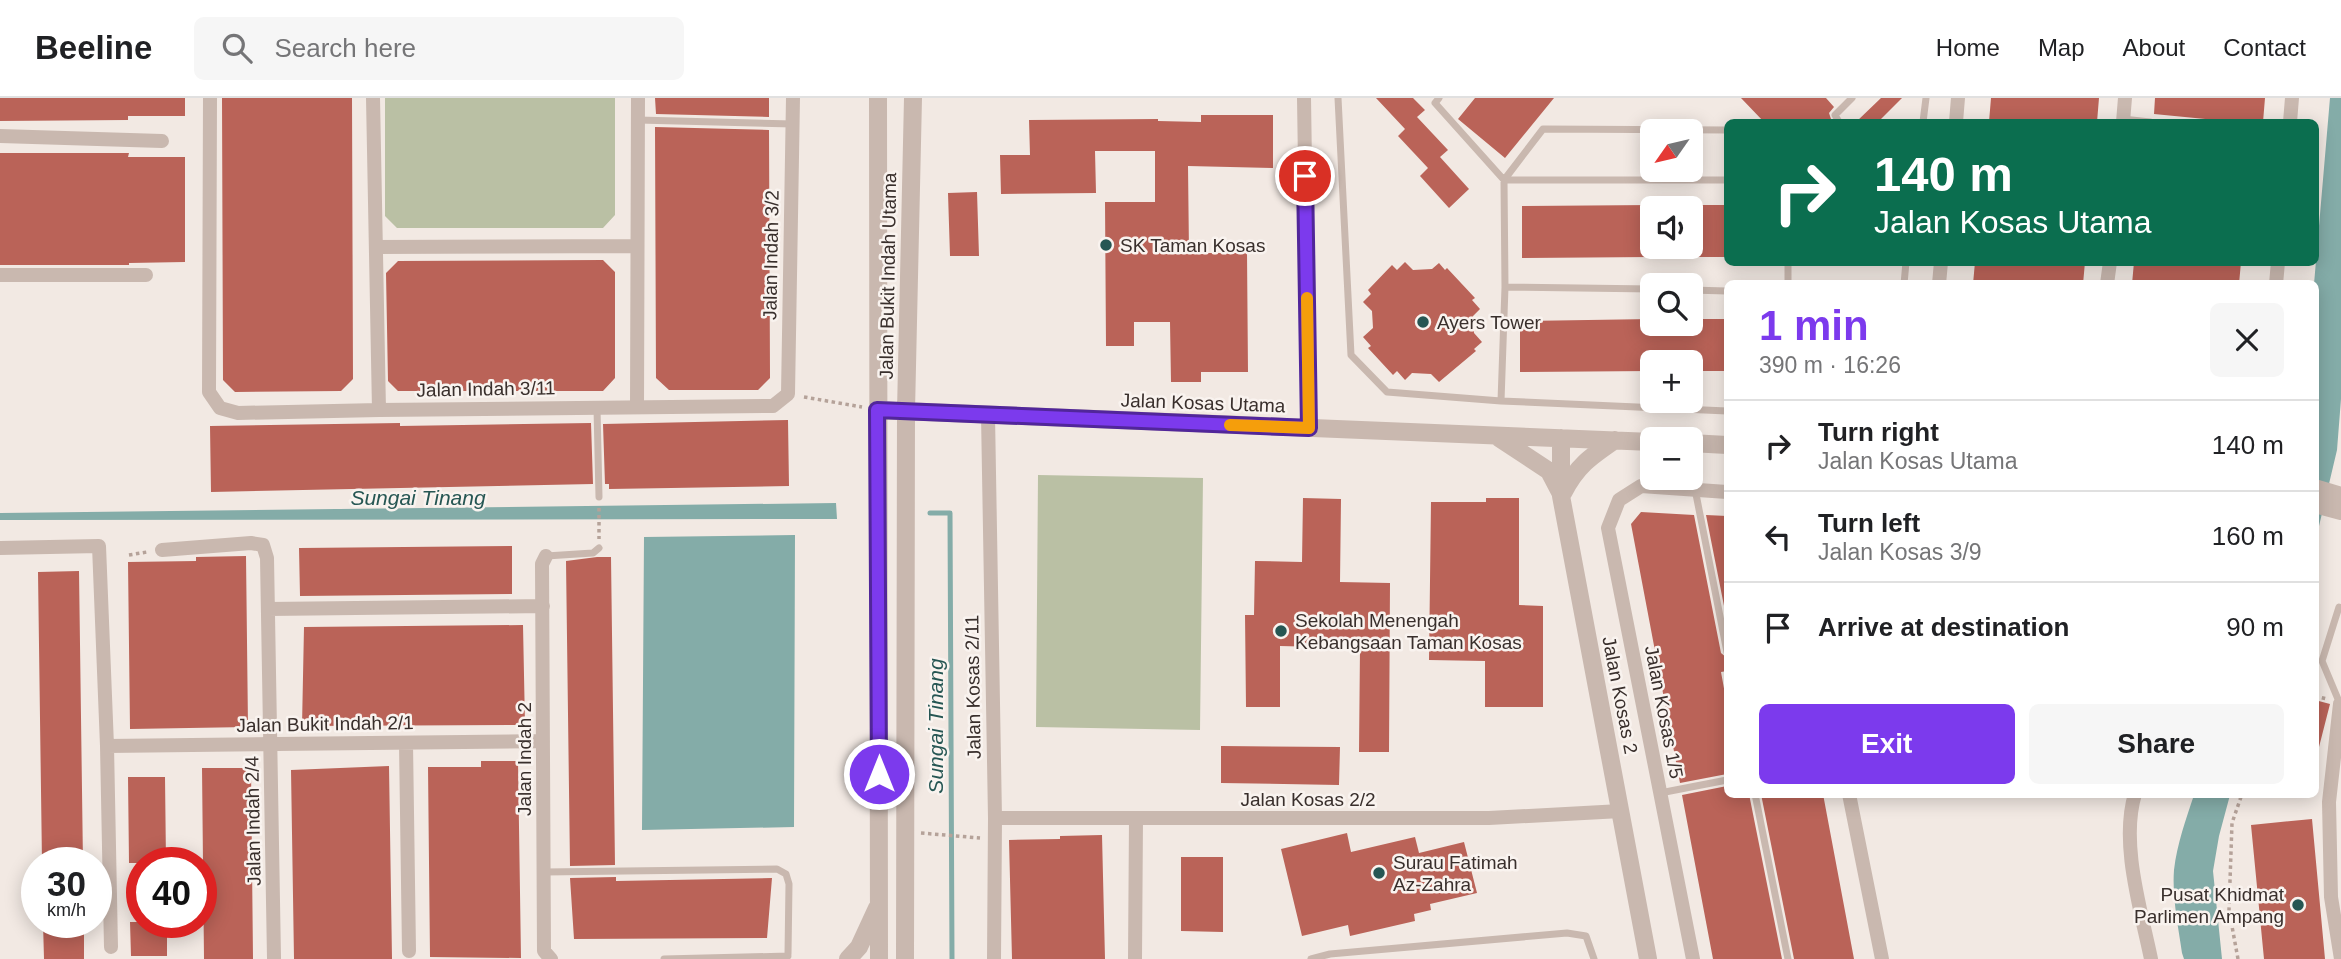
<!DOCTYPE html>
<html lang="en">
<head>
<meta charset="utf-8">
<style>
	body { margin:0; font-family:Helvetica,sans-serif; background:#f6f6f6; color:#202124; height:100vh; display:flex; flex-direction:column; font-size:26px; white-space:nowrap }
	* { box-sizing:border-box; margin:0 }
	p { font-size:23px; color:#757577 }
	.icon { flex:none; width:38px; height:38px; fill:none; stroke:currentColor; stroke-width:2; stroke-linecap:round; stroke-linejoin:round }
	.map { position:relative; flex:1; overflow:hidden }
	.details { position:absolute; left:1724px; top:182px; width:595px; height:518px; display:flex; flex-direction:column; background:#fff; border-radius:10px; box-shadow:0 4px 18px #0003 }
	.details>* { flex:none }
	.hud { position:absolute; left:1724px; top:21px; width:595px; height:147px; border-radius:10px; box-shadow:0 4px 18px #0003; background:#0b6e4f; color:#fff; overflow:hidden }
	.needle { width:46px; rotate:236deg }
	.tools { position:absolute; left:1640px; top:21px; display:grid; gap:14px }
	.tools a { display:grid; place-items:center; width:63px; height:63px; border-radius:10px; background:#fff; box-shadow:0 4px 18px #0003; font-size:35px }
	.speed { position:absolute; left:21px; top:749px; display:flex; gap:14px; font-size:35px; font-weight:700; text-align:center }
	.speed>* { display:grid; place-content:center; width:91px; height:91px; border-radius:50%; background:#fff; box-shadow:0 4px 18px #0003; line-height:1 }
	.speed small { font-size:18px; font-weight:400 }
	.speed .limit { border:10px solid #d22; background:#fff; color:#111 }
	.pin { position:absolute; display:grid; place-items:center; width:60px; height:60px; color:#fff; margin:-30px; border:4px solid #fff; border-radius:50%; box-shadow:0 2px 7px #0007 }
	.me { position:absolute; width:77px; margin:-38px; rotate:0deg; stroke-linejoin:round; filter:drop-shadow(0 0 5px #0008) }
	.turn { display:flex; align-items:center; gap:24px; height:147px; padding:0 35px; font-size:32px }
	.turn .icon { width:91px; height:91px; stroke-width:2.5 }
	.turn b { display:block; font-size:49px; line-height:60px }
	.round { display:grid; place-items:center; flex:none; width:74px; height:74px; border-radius:10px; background:#f6f6f6 }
	.summary { display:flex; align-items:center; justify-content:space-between; height:119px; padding:0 35px }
	h1 { font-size:42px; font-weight:700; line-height:52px; color:#7c3aed }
	.primary-button { display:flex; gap:14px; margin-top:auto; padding:14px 35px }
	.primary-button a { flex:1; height:80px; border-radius:10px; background:#7c3aed; color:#fff; font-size:28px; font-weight:700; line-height:80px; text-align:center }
	.primary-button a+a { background:#f6f6f6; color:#202124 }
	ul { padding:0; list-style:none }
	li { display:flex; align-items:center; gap:21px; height:91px; padding:0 35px; border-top:2px solid #e0e0e0 }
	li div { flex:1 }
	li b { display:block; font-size:26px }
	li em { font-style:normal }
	header { display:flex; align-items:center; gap:42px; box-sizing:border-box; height:98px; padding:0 35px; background:#fff; border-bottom:2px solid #e0e0e0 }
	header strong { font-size:33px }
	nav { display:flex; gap:38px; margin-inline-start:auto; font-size:24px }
	.search { width:490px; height:63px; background:#f6f6f6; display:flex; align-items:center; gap:18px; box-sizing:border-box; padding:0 24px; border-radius:10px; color:#757577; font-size:26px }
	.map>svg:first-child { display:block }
</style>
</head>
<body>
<header>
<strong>Beeline</strong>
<div class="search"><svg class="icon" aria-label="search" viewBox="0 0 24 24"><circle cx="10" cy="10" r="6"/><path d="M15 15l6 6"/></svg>Search here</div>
<nav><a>Home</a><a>Map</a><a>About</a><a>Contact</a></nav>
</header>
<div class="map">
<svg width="2341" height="861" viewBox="0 0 2341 861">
	<rect width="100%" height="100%" fill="#f2e9e3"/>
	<path fill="#bac0a4" d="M385 0H615V117L603 130H397L385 118Z
		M1038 377 1203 380 1200 632 1036 629Z"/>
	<path fill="#84aca8" d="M2330 0H2341V301L2337 352 2315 445 2314 186Z
		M836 405 837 421 0 422V415Z
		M795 437 794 729 642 732 644 439Z
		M2194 697H2230L2219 738 2213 773 2222 861H2184L2182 855C2178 827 2172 799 2174 772 2177 746 2186 721 2194 697Z"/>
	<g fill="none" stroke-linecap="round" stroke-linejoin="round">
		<path stroke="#84aca8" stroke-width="5" d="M930 415H950L952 861"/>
	</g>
	<path fill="#ba6358" d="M0 0H185V18H128V22L0 23Z
		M222 0H352L353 281 341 293 235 294 223 282Z
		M655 0H769V19L656 16Z
		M1376 0H1413L1425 12 1417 19 1448 52 1440 59 1469 91 1449 110 1420 78 1428 70 1398 38 1405 31Z
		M1475 0H1554L1505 60 1458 21Z
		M1741 0H1826L1834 9 1829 15 1832 24H1764Z
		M1881 0H1902L1878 24H1856Z
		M1991 0H2099L2097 24H1989Z
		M2155 0H2265L2263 24H2236L2154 16Z
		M1201 17H1273V70L1188 68 1189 155H1247L1248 274H1201V284H1171L1170 224H1134V248H1106L1105 104H1155V53H1095L1096 95 1001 96 1000 57H1030L1029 22 1158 21V23L1201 24Z
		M655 29 769 32 770 280 758 292H669L656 280Z
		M0 55H129L128 59H185V164L129 165V167H0Z
		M977 94 979 158H950L948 95Z
		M1652 107V159L1522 160V108Z
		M1690 107H1727V159H1690Z
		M603 162 615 174V280L603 293H398L388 283 386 175 398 163Z
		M1405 164 1413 172 1432 171 1439 165 1445 172 1447 170 1475 200 1472 202 1480 211 1473 218 1474 235 1482 244 1474 251 1476 253 1439 284 1431 276 1412 275 1405 282 1397 273 1393 277 1368 250 1371 248 1363 239 1373 230 1372 213 1363 204 1371 196 1368 192 1392 167 1397 172Z
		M1975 164H2085L2083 186H1973Z
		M2134 164H2241L2239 186H2132Z
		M1652 221V226H1690V221H1727V273H1690V264H1652V273L1520 274V223Z
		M788 322 789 388 609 391V386H605L603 326Z
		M400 325V328L591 325 593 386 211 394 210 328Z
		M1303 400 1341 401 1340 484 1390 485 1389 654H1359L1360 550 1280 548V609H1246L1245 517H1254L1255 463 1302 464Z
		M1486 400H1519V507L1543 508V609H1485V563L1429 562 1431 404H1486Z
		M1641 414 1694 417 1721 555 1727 560V573L1721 574 1727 607V676L1680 685 1631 426Z
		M1706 417 1727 418V523Z
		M512 448V496L300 498 299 450Z
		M246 458 248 629 130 631 128 464 196 463V459Z
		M597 459H611L615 767 570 768 566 463Z
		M79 473 83 765H42L38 474Z
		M523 527 525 627 302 628 304 529Z
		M2315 602 2330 606 2319 649 2315 648Z
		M1221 648 1340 649 1339 687 1221 685Z
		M481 663H518L521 860 430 859 428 669H481Z
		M389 668 392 861H294L291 672Z
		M202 670H251L253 861H204Z
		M128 679H165L166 765H129Z
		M1727 688V696H1749L1782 861H1713L1682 697Z
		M1761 696H1823L1854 861H1794Z
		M2312 721 2325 861H2264L2251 727Z
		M1347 735 1351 754 1415 739 1419 755 1464 744 1477 795 1430 806 1431 812 1414 816 1415 823 1350 838 1348 827 1302 838 1281 751Z
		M1102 737 1105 861H1012L1009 742 1060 741V738Z
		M1181 759H1223V834L1181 833Z
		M616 779V783L772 780 767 840 574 841 570 780Z
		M43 824H84V861H44Z
		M130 824H167V858H131Z"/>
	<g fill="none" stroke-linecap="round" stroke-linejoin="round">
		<path stroke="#b5a299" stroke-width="3.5" stroke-dasharray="3.5 3.5" stroke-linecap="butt" d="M804 299 862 309
			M599 410V441
			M129 457 147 454
			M2315 598 2327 601
			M921 735 980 740
			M2238 861 2229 812 2232 725 2242 696"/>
		<path stroke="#c9b8af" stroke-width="7" d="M1338 0 1351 257 1387 294 1501 303 1727 313
			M1439 0 1435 5 1504 82H1727
			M2123 21 2150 24
			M638 22 793 26
			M1839 24 1835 17 1852 0
			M1923 24 1926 0
			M1788 164V186
			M1904 186 1906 164
			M1505 189 1652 191
			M1690 192 1727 193
			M1501 303 1505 189 1504 82 1543 31 1727 32
			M597 310 599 399
			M1695 391 1727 554
			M546 458 593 455 599 450
			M2339 509 2322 563 2340 606
			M1660 695 1727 682
			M1755 696 1788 861
			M545 774 777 771 786 776 789 786 788 856
			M664 861 788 858
			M1311 861 1330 856 1567 835 1586 838 1594 861"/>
		<path stroke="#c9b8af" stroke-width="14" d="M210 0 209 294 220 310 238 315 379 312 773 308 788 296 793 0
			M373 0 379 312
			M1304 0 1309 330
			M1956 24 1958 0
			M2123 24 2125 0
			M2290 24 2292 0
			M0 38 162 43
			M376 149 637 148
			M0 177H146
			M1939 186 1941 164
			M2107 186 2110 164
			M2276 186 2278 164
			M637 309 638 0
			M988 317 995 720 994 861
			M0 450 99 448 107 648 111 849
			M162 452 251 445 263 447 267 460 274 860
			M546 458 542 466 544 853 551 861
			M268 511 543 508
			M2340 606 2329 704 2331 799 2341 861
			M406 645 409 853
			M107 648 543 643
			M1849 696 1882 861
			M2135 696C2120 745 2141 812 2151 861
			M995 720H1489L1621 713
			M1135 861 1136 721
			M1693 861 1608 430 1619 402 1641 388 1727 394"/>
		<path stroke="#c9b8af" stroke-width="18" d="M878 0 879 861
			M877 312 1652 344
			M1499 340 1549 373 1560 394
			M1561 340V398L1648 861
			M1690 345 1727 347
			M2315 390 2341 398
			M1563 395C1577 368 1590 359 1615 342
			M2315 406 2341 413
			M848 861 859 849 877 810
			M905 861 906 313 913 0"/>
	</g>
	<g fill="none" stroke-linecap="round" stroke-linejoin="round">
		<defs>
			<path id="route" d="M879 676 877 312 1309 330 1305 78"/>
		</defs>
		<use href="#route" stroke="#51269a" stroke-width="18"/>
		<use href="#route" stroke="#7c3aed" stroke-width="12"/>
		<path stroke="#f59e0b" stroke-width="12" d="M1230 327 1309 330 1307 200"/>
	</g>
	<g fill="#265653" stroke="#f9f3ef" stroke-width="2.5">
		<circle cx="1106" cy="147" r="7"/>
		<circle cx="1423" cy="224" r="7"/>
		<circle cx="1281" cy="533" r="7"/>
		<circle cx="1379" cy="775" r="7"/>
		<circle cx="2298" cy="807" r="7"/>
	</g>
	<g text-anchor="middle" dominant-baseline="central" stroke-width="5" stroke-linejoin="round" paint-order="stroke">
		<g font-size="19" fill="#392f2c" stroke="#f9f3ef" text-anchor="start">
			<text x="1120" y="147">SK Taman Kosas</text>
			<text x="1437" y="224">Ayers Tower</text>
			<text x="1295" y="522">Sekolah Menengah<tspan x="1295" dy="22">Kebangsaan Taman Kosas</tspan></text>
			<text x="1393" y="764">Surau Fatimah<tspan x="1393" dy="22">Az-Zahra</tspan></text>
			<text x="2284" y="796" text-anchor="end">Pusat Khidmat<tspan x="2284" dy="22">Parlimen Ampang</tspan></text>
		</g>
		<g font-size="19" fill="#392f2c" stroke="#f9f3ef">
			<text transform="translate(771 157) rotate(-89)">Jalan Indah 3/2</text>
			<text transform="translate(888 178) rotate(-89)">Jalan Bukit Indah Utama</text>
			<text transform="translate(486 291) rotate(-1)">Jalan Indah 3/11</text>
			<text transform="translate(1203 305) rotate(2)">Jalan Kosas Utama</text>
			<text transform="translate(973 589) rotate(-91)">Jalan Kosas 2/11</text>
			<text transform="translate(1620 597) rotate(79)">Jalan Kosas 2</text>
			<text transform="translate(1664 614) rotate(79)">Jalan Kosas 1/5</text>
			<text transform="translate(325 626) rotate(-1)">Jalan Bukit Indah 2/1</text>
			<text transform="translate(524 661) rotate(-90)">Jalan Indah 2</text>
			<text x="1308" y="701">Jalan Kosas 2/2</text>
			<text transform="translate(253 723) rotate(-91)">Jalan Indah 2/4</text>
		</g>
		<g font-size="21" font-style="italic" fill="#265653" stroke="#f9f3ef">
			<text x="418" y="399">Sungai Tinang</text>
			<text transform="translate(935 628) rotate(-90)">Sungai Tinang</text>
		</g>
	</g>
</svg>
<div class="tools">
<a><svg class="needle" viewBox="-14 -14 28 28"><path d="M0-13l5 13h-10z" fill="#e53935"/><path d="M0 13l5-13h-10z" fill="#757577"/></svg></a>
<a><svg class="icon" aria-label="sound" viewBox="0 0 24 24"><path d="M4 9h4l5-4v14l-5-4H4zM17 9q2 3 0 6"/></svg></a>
<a><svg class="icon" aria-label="search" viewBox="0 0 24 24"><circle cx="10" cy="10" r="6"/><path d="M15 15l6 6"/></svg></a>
<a>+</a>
<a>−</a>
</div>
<div class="speed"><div>30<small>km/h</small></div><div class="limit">40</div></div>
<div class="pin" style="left:1305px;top:78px;background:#d93025"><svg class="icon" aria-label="arrive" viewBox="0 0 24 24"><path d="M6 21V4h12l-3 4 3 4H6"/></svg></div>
<svg class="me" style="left:879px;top:676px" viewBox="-20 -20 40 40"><circle r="17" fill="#7c3aed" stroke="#fff" stroke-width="3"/><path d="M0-11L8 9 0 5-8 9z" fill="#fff"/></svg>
<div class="hud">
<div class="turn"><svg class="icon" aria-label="right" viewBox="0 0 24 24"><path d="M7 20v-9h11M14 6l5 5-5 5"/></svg><div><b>140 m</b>Jalan Kosas Utama</div></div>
</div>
<section class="details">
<div class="summary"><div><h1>1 min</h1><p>390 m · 16:26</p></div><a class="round"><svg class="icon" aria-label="close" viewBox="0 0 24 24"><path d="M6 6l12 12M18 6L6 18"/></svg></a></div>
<ul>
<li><svg class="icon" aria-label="right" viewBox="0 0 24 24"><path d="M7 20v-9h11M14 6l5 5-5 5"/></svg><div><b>Turn right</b><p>Jalan Kosas Utama</p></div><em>140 m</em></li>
<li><svg class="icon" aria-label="left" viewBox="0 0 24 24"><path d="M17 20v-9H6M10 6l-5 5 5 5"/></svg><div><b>Turn left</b><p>Jalan Kosas 3/9</p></div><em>160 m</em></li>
<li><svg class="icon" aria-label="arrive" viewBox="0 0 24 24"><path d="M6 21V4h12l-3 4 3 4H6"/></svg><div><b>Arrive at destination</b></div><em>90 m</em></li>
</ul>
<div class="primary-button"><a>Exit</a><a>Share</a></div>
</section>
</div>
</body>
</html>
